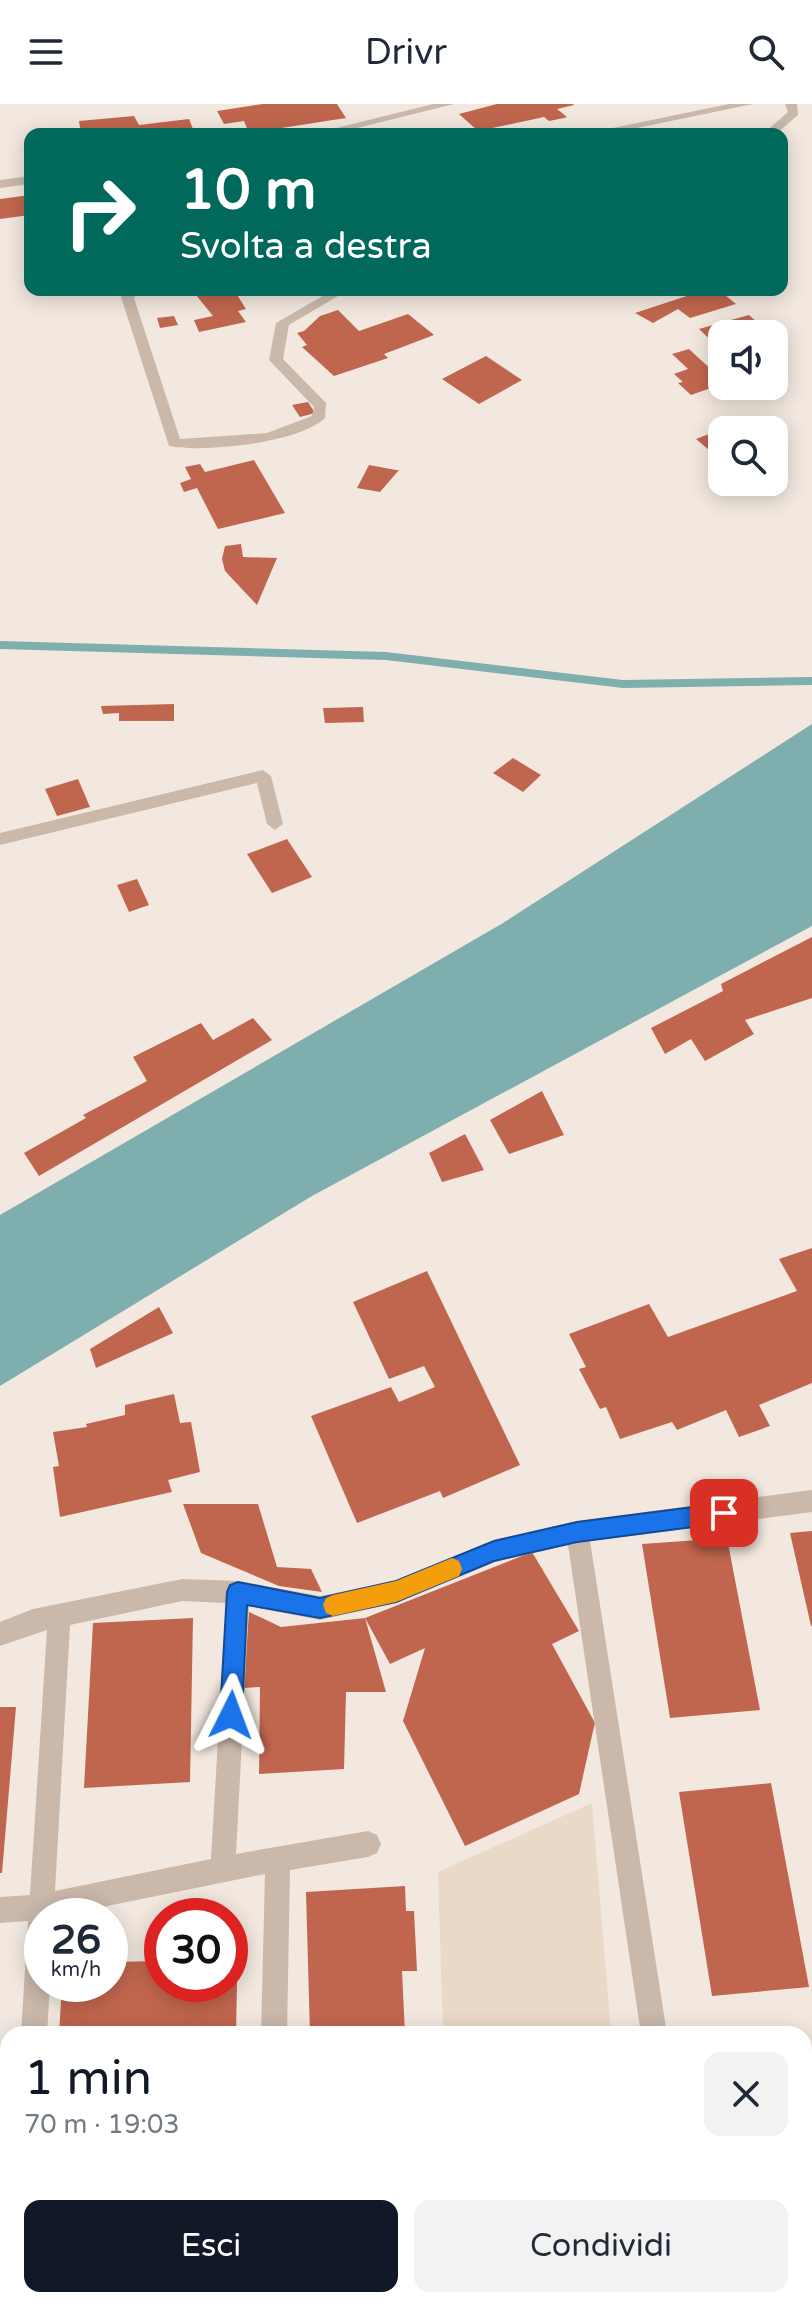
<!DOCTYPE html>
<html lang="it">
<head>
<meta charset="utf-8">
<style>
	body { margin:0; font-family:"Varela Round",sans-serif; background:#f2f2f3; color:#1f2937; height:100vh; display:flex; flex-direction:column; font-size:30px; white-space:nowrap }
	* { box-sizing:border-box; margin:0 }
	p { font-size:26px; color:#747a83 }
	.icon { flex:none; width:44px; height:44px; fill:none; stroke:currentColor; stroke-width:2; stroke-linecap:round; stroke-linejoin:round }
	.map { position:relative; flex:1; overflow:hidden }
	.drawer { position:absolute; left:0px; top:1922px; width:812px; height:282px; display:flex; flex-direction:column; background:#fff; border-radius:24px 24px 0 0; box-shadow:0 4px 20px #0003 }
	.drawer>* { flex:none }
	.hud { position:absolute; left:24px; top:24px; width:764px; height:168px; border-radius:16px; box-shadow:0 4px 20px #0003; background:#00695c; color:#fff; overflow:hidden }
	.buttons { position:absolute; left:708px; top:216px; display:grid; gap:16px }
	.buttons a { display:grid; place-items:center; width:80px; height:80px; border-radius:16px; background:#fff; box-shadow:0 4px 20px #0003; font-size:40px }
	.speed { position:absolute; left:24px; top:1794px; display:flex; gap:16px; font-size:40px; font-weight:700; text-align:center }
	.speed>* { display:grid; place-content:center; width:104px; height:104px; border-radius:50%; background:#fff; box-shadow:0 4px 20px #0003; line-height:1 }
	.speed small { font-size:20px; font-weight:400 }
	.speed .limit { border:12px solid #d22; background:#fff; color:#111 }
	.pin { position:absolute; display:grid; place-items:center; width:68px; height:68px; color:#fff; margin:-34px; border-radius:16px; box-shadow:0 4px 12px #0006 }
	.me { position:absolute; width:88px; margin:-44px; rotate:3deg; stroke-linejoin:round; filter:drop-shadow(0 0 6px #0008) }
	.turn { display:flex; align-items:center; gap:28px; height:168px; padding:0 24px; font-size:36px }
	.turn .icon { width:104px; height:104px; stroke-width:2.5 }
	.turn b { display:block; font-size:56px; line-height:68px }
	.round { display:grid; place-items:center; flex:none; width:84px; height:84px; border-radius:16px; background:#f2f2f3 }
	.head { display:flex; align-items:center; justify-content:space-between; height:136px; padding:0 24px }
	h1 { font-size:48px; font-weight:600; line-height:60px; color:#111827 }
	.button { display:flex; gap:16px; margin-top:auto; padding:16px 24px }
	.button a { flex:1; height:92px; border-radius:16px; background:#111827; color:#fff; font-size:32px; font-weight:600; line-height:92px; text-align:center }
	.button a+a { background:#f2f2f3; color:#1f2937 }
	header { display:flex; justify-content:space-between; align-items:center; height:104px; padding:0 24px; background:#fff; font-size:36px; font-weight:600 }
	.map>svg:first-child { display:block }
</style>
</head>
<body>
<header><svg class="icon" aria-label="menu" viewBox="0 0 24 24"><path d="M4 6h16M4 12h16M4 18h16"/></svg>Drivr<svg class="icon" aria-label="search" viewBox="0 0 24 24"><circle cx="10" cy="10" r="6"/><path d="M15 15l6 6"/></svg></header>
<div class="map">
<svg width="812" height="2203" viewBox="0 0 812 2203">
	<rect width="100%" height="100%" fill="#f2e8df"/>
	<path fill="#e9d9c7" d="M592 1699 611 1930H443L438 1768Z"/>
	<path fill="#7faeae" d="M812 620V822L312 1092 0 1282V1111L503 819Z"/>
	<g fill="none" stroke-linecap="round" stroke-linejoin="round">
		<path fill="#7faeae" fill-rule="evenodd" d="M0 537 386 548 623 576 812 573V581L623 584 386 556 0 545Z"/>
	</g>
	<path fill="#c1664e" d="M263 0H337L346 14 249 29 244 17 224 20 217 7Z
		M497 0H573L574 1 557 5 567 13 564 14 549 17 544 13 478 27 459 10Z
		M134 12 139 21 189 15 195 30H143L141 26 121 30H81L79 17Z
		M30 91V111L0 115V95Z
		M192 186H234L246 205 238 207 246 218 199 228 194 216 213 212Z
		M705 186H719L736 200 690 214 678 205 653 219 635 209Z
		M338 206 359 227 408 210 434 231 384 250 388 254 334 272 302 243 307 241 297 229 304 227 320 212Z
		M749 211 770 230H722V247L699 225Z
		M174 212 178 221 160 224 157 214Z
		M689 245 715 269 712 270 722 280 691 291 678 279 683 278 674 270 688 265 672 250Z
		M486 252 522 276 479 300 442 275Z
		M308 298 315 309 300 313 292 301Z
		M717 327 722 328V357L696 335Z
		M254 356 285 409 218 425 197 384 184 388 180 379 191 375 185 363 200 360 205 368Z
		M369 361 396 366H399L380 388 357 384Z
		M241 440 243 453 277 454 257 501 225 467 222 455 225 442Z
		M174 600V617H119V609L103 610 101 602Z
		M363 603 364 618 325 619 323 604Z
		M513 654 541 671 523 688 493 669Z
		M78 675 90 703 57 712 45 685Z
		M287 735 312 773 272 789 247 750Z
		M137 775 149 801 129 808 117 781Z
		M812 833V894L745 916 754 930 705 957 691 935 665 950 651 924 723 887 721 880Z
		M253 914 272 936 39 1072 24 1049 86 1014 83 1011 147 977 133 953 201 919 213 936Z
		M542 987 564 1031 509 1050 490 1016Z
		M465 1030 484 1066 442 1078 429 1049Z
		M812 1144V1279L759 1301 770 1322 739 1333 726 1306 677 1326 672 1318 620 1335 606 1303 600 1305 579 1265 586 1263 569 1230 649 1200 668 1233 797 1187 779 1155Z
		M427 1167 520 1361 443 1394 440 1387 357 1419 311 1312 391 1283 399 1298 435 1283 424 1262 389 1275 353 1198Z
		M159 1203 173 1229 96 1264 90 1245Z
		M174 1290 180 1319 191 1318 200 1368 168 1376 172 1388 60 1413 53 1363 59 1362 53 1328 87 1323 86 1320 125 1311V1301Z
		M183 1400H258L277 1463 311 1465 322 1488 279 1482 201 1449Z
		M812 1427V1522H811L790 1429Z
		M727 1434 760 1606 670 1614 642 1440Z
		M532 1448 579 1527 552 1540 595 1619 593 1627 579 1690 465 1742 403 1617 425 1544 390 1560 365 1514Z
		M249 1508 281 1523 365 1514 386 1588H346L344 1665 259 1670 260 1583 243 1584Z
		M193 1514 190 1678 84 1684 93 1519Z
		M0 1603H16L2 1769H0Z
		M771 1679 809 1883 712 1892 679 1688Z
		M405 1782 406 1807H414L417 1867H402L405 1930H310L306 1788Z
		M230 1829H238L236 1930H59L62 1880H110V1858L162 1857V1880H230Z
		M8 2193V2196H553L554 2203H0V2194Z
		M629 2196H764L766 2203H632Z"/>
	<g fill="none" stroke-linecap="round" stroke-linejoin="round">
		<path fill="#cab8ab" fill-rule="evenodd" d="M433 0H454L333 30H312Z
			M729 0H753L608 30H584Z
			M785 0H797L798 11 776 30H763L788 8Z
			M30 72V80L0 84V76Z
			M127 186H140L134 194 180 335 267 329 312 312 314 303 269 256 276 219 333 186H348L289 221 283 255 326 299 325 314C299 339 204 349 169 342L121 193Z
			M263 666 271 672 283 720 275 726 267 720 257 679 0 741V729Z
			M812 1386V1408L590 1437 667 1930H641L568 1441 495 1458 396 1499 320 1516 249 1502 236 1750 368 1727 377 1731 381 1740 377 1749 368 1753 290 1766 287 1930H261L265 1770 58 1812H42V1880H50L47 1930H21L28 1817 0 1819V1793L30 1791 47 1526 0 1542V1518L33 1505 182 1475 238 1477 320 1492 396 1477 494 1436 577 1417ZM182 1497 226 1499 211 1755 55 1787 70 1521Z
			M812 2014V2042L804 2044V2016Z
			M0 2113H8V2141H0Z
			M590 2196H618V2203H590Z"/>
	</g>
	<path fill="#1a73e8" stroke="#114b97" stroke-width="2" d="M724 1399 731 1402 734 1409 731 1416 724 1419 577 1438 494 1457 396 1498 320 1514 247 1501 242 1611 239 1619 231 1622 223 1619 220 1611 227 1488 230 1481 238 1478 320 1494 396 1477 494 1437 577 1418Z"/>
	<path fill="#f59e0b" d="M452 1454 459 1457 462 1465 459 1472 396 1498 333 1512 326 1509 323 1501 326 1494 333 1491 396 1477Z"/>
</svg>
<div class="buttons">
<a><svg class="icon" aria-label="sound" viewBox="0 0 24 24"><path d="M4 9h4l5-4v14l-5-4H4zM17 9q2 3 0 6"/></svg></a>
<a><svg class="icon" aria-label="search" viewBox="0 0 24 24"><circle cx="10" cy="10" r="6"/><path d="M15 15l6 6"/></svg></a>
</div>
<div class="speed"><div>26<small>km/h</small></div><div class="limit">30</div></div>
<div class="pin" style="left:724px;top:1409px;background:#d93025"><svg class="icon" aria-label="arrive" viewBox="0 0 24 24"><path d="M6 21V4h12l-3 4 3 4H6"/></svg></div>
<svg class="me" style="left:231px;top:1611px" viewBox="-20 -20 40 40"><path d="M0-17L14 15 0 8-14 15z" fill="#1a73e8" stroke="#fff" stroke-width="4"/></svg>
<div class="hud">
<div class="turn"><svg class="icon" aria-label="right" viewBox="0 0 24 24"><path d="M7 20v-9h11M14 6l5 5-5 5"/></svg><div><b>10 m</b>Svolta a destra</div></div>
</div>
<section class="drawer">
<div class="head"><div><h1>1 min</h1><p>70 m · 19:03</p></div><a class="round"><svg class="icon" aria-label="close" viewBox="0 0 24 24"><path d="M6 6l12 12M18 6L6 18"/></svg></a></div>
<div class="button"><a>Esci</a><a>Condividi</a></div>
</section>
</div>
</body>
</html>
